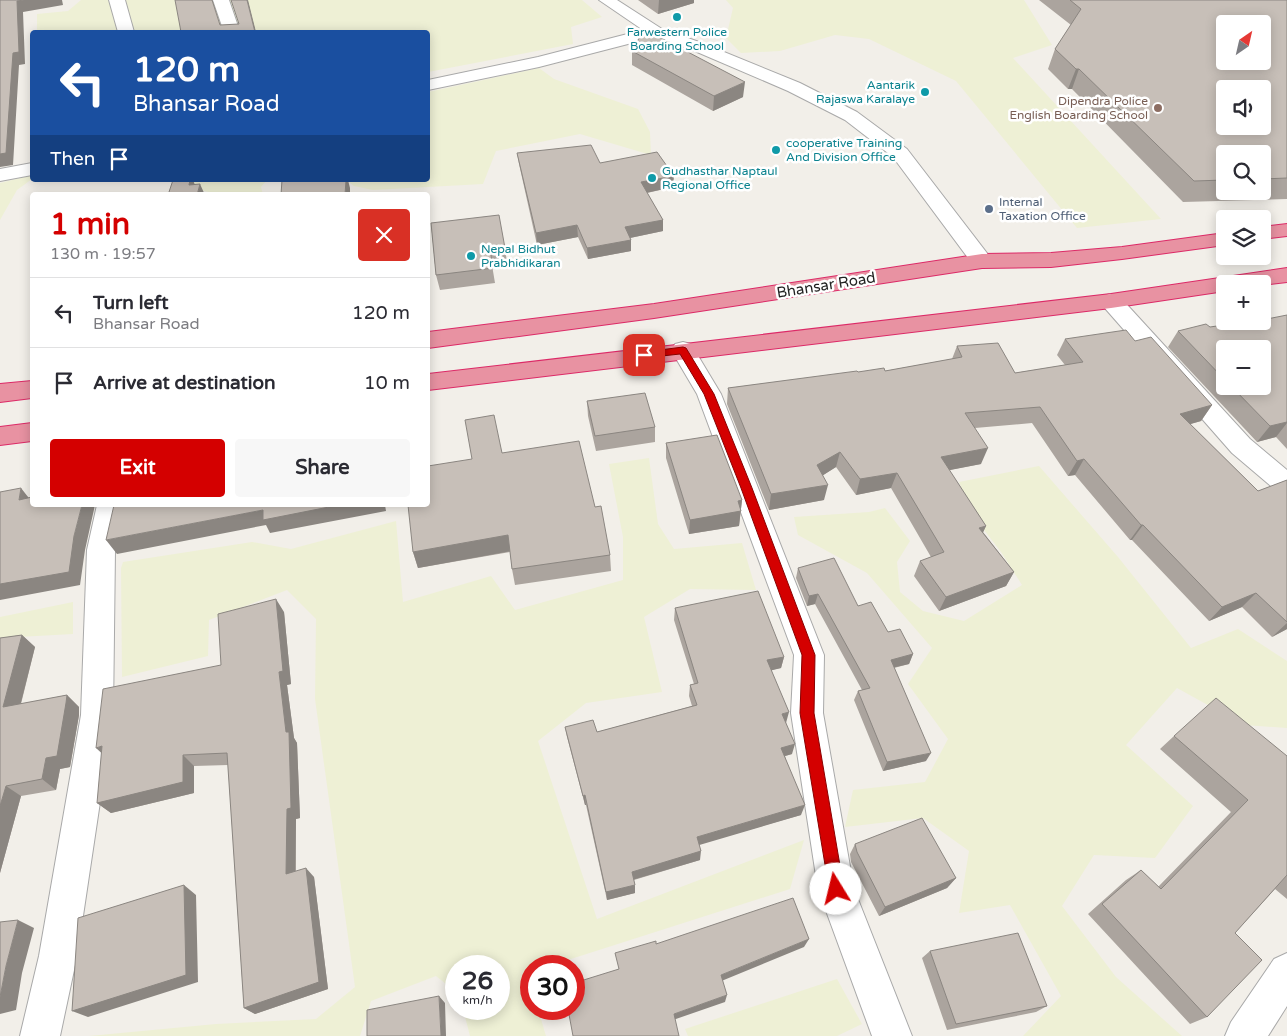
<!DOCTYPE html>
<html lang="en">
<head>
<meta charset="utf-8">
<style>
	body { margin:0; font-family:"Varela Round",sans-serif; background:#f7f7f7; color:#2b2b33; height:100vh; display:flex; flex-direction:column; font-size:19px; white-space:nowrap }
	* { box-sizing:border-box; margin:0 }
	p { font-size:16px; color:#7c7c81 }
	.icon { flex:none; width:28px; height:28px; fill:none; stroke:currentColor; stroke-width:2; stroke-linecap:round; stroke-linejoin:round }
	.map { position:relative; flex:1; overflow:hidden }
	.panel { position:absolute; left:30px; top:192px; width:400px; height:315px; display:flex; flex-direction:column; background:#fff; border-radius:5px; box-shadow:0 2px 12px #0003 }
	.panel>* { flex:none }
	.banner { position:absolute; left:30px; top:30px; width:400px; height:152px; border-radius:5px; box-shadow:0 2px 12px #0003; background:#1a4fa0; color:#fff; overflow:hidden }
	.needle { width:32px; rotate:34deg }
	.fabs { position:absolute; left:1216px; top:15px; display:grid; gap:10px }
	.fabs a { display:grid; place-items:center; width:55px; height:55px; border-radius:5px; background:#fff; box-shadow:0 2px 12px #0003; font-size:25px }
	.speed { position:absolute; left:445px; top:955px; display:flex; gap:10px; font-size:25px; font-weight:700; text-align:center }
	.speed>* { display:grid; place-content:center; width:65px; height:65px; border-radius:50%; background:#fff; box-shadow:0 2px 12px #0003; line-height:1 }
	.speed small { font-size:12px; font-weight:400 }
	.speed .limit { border:8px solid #d22; background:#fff; color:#111 }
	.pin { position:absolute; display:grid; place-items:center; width:42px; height:42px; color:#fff; margin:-21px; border-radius:10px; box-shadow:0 2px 8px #0006 }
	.me { position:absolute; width:55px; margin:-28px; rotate:351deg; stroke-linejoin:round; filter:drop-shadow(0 0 4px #0008) }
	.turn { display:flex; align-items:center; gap:18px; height:105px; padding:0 20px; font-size:22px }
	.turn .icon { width:65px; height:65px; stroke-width:2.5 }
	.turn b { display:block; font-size:35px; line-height:42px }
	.then { display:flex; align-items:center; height:48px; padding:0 20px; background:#0003; gap:10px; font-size:19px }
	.round { display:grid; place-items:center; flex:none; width:52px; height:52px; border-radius:5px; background:#f7f7f7 }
	.summary { display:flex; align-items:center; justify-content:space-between; height:85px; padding:0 20px }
	h1 { font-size:30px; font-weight:800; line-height:38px; color:#d40000 }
	.primary-button { display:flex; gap:10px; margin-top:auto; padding:10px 20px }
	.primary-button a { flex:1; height:58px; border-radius:5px; background:#d40000; color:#fff; font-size:20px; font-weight:800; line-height:58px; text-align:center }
	.primary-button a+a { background:#f7f7f7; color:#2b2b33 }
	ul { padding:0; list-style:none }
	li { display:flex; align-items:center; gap:15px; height:70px; padding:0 20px; border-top:1px solid #e1e1e2 }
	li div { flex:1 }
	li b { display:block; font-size:19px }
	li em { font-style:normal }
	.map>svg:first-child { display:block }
</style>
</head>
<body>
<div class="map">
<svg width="1287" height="1036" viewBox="0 0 1287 1036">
	<rect width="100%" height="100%" fill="#f2efe9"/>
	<path fill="#eef0d5" d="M81 0H582L602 17 571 27 573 44 428 72V32H37V14L68 11Z
		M726 0H1024L1052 45 1013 58 1161 219 1077 228 956 81 869 39 835 35 780 51 741 53 726 38 733 8Z
		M539 68 554 79 638 109 650 132 651 155 580 134 496 151 483 184 373 190 354 186 346 180H428V92Z
		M32 175V179L17 190 0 220V183Z
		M187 180H267L261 187 263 195H223L190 188Z
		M649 458 658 524 674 549 742 543 756 590 690 589 644 617 662 692 586 703 538 741 597 919 804 840 790 889 549 966H531V972L528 974 531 986V1009H538L546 1036H470L463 1009H499V966H456V992L436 976 371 1001 360 1036H89L216 1024 316 1019 355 987 315 699 316 619 287 590 209 620 208 656 122 677 121 568 123 562 252 542 291 549 396 521 403 602 491 576 515 610 623 580V537L609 464Z
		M1039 466 1118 557 1191 648 1238 629 1287 661V728L1244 725 1177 688 1126 745 1193 806 1155 858 1094 855 1062 906 1116 977 1182 1036H1023L1061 996 1010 905 959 913 969 851 923 818 845 827 853 790 925 782 948 739 908 684 932 648 867 573 798 535 794 517 869 512 885 508 910 541 897 562 900 592 923 611 964 621 1022 585 1001 552 971 513 959 482Z
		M73 602V634L0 638V617Z
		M837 979 862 1024 837 1036H688L685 1029Z"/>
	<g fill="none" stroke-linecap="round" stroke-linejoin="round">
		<defs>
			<path id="street" d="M109 0H125L134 32H118Z
				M213 0H229L240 32H224Z
				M599 0H617L662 29 702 43 800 83 857 112 907 149 993 261 990 266 982 268 974 266 893 157 845 120 788 91 690 49 655 37 539 67 428 90V80L538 57 643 30Z
				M32 163V175L0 181V169Z
				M1111 294 1119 296 1250 439 1287 470V495L1278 492 1232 453 1103 306 1100 301 1103 296Z
				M683 342 691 344 721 394 824 655 823 713 854 889 912 1036H872L818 889 791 713 794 655 697 394 671 350 675 344Z
				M97 505H125L115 550 113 715 77 956 60 1036H20L39 956 81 715 87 550Z
				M1287 953V1006L1268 1036H1225L1231 1022 1274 959Z"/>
			<path id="highway" d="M1287 224V236L1262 239V227Z
				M1225 233V245L1122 259 1051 267 982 268 654 318 428 348V332L654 304 982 254 1051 253 1122 247Z
				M1287 268V282L1262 285V284H1225V291L1111 308 428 390V374L1111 294Z
				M32 381V398L0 402V384Z
				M32 423V441L0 445V427Z"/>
		</defs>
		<use href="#street" stroke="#a9a9a9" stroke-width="2"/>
		<use href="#highway" stroke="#dc2a67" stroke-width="2"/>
		<use href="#street" fill="#fff" fill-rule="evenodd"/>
		<use href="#highway" fill="#e892a2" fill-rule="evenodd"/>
	</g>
	<path fill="#aba49e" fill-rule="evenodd" d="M638 0H694V3L658 14Z
		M1039 0H1287V199L1183 202 1072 89H1068L1048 69 1055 49 1071 25ZM1225 154H1262V191H1225Z
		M632 51 743 97 713 111 632 65Z
		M517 153 600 163 673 187 647 193 663 220V231L630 238 631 240V251L588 259 578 237 537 245 519 164Z
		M431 223 505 248 507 263 492 265 495 283 440 290 436 275Z
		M1287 315V449L1276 437 1257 442 1168 347 1178 331 1262 321ZM1225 349 1262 386H1225Z
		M1065 339 1135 341 1212 405 1201 421 1190 424 1258 491 1287 480V629L1272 637 1242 607 1209 621 1132 540H1130L1075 475 1068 476 1032 423 975 428 981 464 949 470 986 526 983 532 1014 572 1006 586 939 611 914 576 920 561 931 557 891 488 856 495 836 467 823 475 824 500 769 510 727 404 728 388 858 372 885 371 952 359 957 346 1015 373 1065 365 1057 355Z
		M587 401 655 427V442L596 451 588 416Z
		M666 443 742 500 739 526 689 534 666 458Z
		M502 453 595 507 610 555 611 571 515 585 512 569 510 552 418 568 413 552Z
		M798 568 858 606 913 654 909 664 894 668 926 761 883 771 854 700 858 691 862 690 815 604 807 606 796 578Z
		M675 608 784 657 781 668 771 670 786 723 792 754 785 756 801 815 699 844 700 860 634 880 635 893 607 900 586 805H585L567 737 565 727 597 732 692 706 689 696 690 685 694 684 674 620Z
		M284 612 291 684 287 685 294 738 297 743 300 818 296 819V871L314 877 328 989 255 1014 244 1008 228 765 194 766V793L111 813 97 803 221 665Z
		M22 635 35 647 21 704 67 695 79 707V715L70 767 60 769 56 790 21 796 0 873V638Z
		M1174 736 1287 756V899L1275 889 1235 933 1207 1017 1190 1024 1088 914 1126 880 1141 870 1158 887 1231 812 1160 749Z
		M855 844 956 878 947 888 879 916 851 862 850 854Z
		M930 951 1047 1006 1036 1012 947 1030 922 958Z"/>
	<path fill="#8b8681" d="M24 0H62L63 5 23 12 25 64 19 65 13 165 0 167V154L17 1Z
		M247 0H248L256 32H255Z
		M659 0H694V3L658 14Z
		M1076 69H1079L1072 89H1068Z
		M745 82 743 97 713 111 714 96Z
		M674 176 673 187 641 194V182Z
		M190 180H193L197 190 189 185Z
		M346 180H348L350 188V195H345Z
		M200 184 205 195H197Z
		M663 220V231L625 239V227Z
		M577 225 578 237 537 245 536 233Z
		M631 240V251L588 259 587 248Z
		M1212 405 1201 421 1170 430 1180 414Z
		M1287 422V423L1276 437 1257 442 1270 426Z
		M988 448 981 464 935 473 941 457Z
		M840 452 836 467 814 481 817 465Z
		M1084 459 1075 475 1068 476 1077 461Z
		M897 473 891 488 856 495 860 479Z
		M828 485 824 500 769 510 771 494Z
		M21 488 32 502 19 500Z
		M742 500 739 526 689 534 690 520 738 501Z
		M82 505H95L85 550 80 585 0 600V584L74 536Z
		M339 505H385L386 511 270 533 266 525 117 554 106 540 263 510Z
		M1141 525H1143L1132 540H1130Z
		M986 526 979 541V528Z
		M508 535 511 551 418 568 413 552Z
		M1014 572 1006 586 939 611 946 597Z
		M1256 593 1242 607 1209 621 1222 607Z
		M818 594 815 604 807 606 809 596Z
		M276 599 284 612 291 684 287 685 294 738 297 743 300 818 296 819 295 883 286 874V732L279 672Z
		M1287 623V629L1272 637Z
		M22 635 35 647 17 718 3 707Z
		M913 654 909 664 887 669 891 660Z
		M784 657 781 668 765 672 767 660Z
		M67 695 79 707V715L70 767 60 769 56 790 42 779 46 758Z
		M789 712 786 723 779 725 782 714Z
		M795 744 792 754 778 758 781 748Z
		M102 746 108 759 96 748Z
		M931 753 926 761 883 771 887 762Z
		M183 755 194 766V793L111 813 97 803Z
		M6 786 21 796 0 873V806Z
		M585 795 586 805H585L583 796Z
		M805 805 801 815 696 846 697 837Z
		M701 851 700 860 632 880V872Z
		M306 868 314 877 328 989 255 1014 244 1008Z
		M956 878 947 888 879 916 885 907Z
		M184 885 196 895 198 982 88 1017 72 1011Z
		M635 885V893L607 900 606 892Z
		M18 920 34 928 22 973 16 1010 0 1014V997L6 966Z
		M809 939 804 947 719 982 721 975Z
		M727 995 725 1002 673 1020 674 1014Z
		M439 996 445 1003 446 1036H441Z"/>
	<path fill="#c7bfb8" stroke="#8b8681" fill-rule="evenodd" d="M0 0H24L17 1 19 52 13 53 6 153 0 154Z
		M175 0H212L220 25 239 24 231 0H247L255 32H181Z
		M1070 0H1287V178L1262 179V154H1225V180L1194 181 1079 69H1076L1055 49 1081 9ZM1225 24H1262V61H1225ZM1225 89H1262V126H1225Z
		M644 29 745 82 714 96 632 51Z
		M591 145 600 163 657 152 674 176 641 182 663 220 625 227 631 240 587 248 577 225 536 233 517 153Z
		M173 180H190L189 185 200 184 197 195H168Z
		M282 180H346L345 195H281Z
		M499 215 505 248 490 249 493 268 436 275 431 223Z
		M1287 315V422L1270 426 1231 386H1262V349H1225V380L1178 331 1206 324 1210 327 1251 321H1262V320Z
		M1126 330 1135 341 1151 337 1212 405 1180 414 1258 491 1287 480V622L1256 593 1222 607 1143 525H1141L1084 459 1077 461 1040 407 965 413 988 448 941 457 986 526 979 528 1014 572 946 597 920 561 944 552 897 473 860 479 840 452 817 465 828 485 771 494 728 388 857 371 858 372 884 368 885 371 962 357 957 346 998 343 1015 373 1083 362 1065 339Z
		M645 393 655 427 595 436 587 401Z
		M494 415 502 453 579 441 595 507 601 506 610 555 512 569 508 535 413 552 408 505H428V466L472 459 465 420Z
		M717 435 742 500 738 501 741 511 690 520 666 443Z
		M21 488 19 500 32 497V505H82L74 536 69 572 0 584V492Z
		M114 505H339L263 520V510L106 540Z
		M834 558 858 606 871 602 888 632 900 629 913 654 891 660 931 753 887 762 858 691 870 688 818 594 809 596 798 568Z
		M758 591 784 657 767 660 789 712 782 714 795 744 781 748 805 805 697 837 701 851 632 872 635 885 606 892 585 795 583 796 565 727 593 720 597 732 697 705 690 685 698 683 675 608Z
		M276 599 283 671 279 672 286 732H289L291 808 287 809 286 874 306 868 319 982 244 1008 227 753 183 755V782L97 803 102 746 96 748 103 689 221 665 218 614Z
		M22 635 3 707 67 695 66 703 57 756 46 758 42 779 6 786 0 806V638Z
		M1216 698 1287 756V875L1235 933 1262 960 1207 1017 1102 904 1141 870 1161 889 1248 800 1174 736Z
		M922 818 956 878 885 907 857 852 855 844Z
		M184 885 186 975 72 1011 78 918Z
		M793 898 809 939 721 975 727 995 674 1014 679 1036H573L568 1009H574V983L619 969 615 953 656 941V944Z
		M18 920 6 966 0 997V922Z
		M1018 933 1047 1006 956 1024 930 951Z
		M439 996 441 1036H367V1010Z"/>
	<path fill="#d40000" stroke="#8a0000" d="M683 347 686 348 714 394 752 488 815 655 814 713 844 889 842 895 836 897 831 895 829 889 800 713 802 655 741 488 704 394 680 354 644 358 639 355 644 352Z"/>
	<g fill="#0f9aa8" stroke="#fff" stroke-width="2">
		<circle cx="677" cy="17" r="5"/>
		<circle cx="925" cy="92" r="5"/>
		<circle cx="776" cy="150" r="5"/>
		<circle cx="652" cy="178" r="5"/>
		<circle cx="471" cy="256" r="5"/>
	</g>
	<circle fill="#8d6e63" stroke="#fff" stroke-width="2" cx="1158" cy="108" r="5"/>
	<circle fill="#5c6f8a" stroke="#fff" stroke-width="2" cx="989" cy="209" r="5"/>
	<g text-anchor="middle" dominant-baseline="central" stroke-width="5" stroke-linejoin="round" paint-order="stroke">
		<g font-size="12" fill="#0d838f" stroke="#fff" text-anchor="start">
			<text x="677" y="32" text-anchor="middle">Farwestern Police<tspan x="677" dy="14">Boarding School</tspan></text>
			<text x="915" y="85" text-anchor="end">Aantarik<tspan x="915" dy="14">Rajaswa Karalaye</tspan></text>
			<text x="786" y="143">cooperative Training<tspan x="786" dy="14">And Division Office</tspan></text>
			<text x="662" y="171">Gudhasthar Naptaul<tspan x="662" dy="14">Regional Office</tspan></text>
			<text x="481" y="249">Nepal Bidhut<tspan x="481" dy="14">Prabhidikaran</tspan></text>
		</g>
		<g font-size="12" fill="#785e54" stroke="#fff" text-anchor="end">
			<text x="1148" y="101">Dipendra Police<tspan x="1148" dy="14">English Boarding School</tspan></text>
		</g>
		<g font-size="12" fill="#4e5e75" stroke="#fff" text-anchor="start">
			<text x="999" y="202">Internal<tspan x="999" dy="14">Taxation Office</tspan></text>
		</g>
		<g font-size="15" fill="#222" stroke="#fff">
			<text transform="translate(826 285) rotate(-9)">Bhansar Road</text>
		</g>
	</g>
</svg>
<div class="fabs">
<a><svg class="needle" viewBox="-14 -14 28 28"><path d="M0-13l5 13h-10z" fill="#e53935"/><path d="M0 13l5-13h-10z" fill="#7c7c81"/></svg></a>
<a><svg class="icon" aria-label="sound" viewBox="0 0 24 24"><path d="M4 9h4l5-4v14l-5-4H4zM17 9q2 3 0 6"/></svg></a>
<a><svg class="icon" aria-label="search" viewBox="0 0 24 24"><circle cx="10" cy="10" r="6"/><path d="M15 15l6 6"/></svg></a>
<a><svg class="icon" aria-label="layers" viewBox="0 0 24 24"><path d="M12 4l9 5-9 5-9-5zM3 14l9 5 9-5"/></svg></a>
<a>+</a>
<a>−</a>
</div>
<div class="speed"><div>26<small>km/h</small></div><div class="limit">30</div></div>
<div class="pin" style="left:644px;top:355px;background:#d93025"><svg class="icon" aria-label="arrive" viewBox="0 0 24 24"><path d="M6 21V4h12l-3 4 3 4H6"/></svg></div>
<svg class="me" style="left:836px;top:889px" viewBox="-20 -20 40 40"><circle r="19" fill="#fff"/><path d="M0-13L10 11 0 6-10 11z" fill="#d40000"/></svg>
<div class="banner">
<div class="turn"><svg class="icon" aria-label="left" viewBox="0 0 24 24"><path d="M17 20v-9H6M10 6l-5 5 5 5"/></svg><div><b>120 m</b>Bhansar Road</div></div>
<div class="then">Then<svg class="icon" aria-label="arrive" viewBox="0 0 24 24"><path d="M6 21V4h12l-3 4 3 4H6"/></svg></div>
</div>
<section class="panel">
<div class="summary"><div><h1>1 min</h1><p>130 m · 19:57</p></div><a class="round" style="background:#d93025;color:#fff"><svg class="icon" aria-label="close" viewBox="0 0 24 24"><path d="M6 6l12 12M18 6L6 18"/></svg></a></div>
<ul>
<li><svg class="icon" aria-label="left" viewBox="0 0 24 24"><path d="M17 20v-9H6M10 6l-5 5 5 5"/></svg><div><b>Turn left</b><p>Bhansar Road</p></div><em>120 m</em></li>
<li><svg class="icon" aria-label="arrive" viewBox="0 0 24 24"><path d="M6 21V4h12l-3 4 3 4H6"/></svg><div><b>Arrive at destination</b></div><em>10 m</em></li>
</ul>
<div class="primary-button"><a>Exit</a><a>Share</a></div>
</section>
</div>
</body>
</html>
